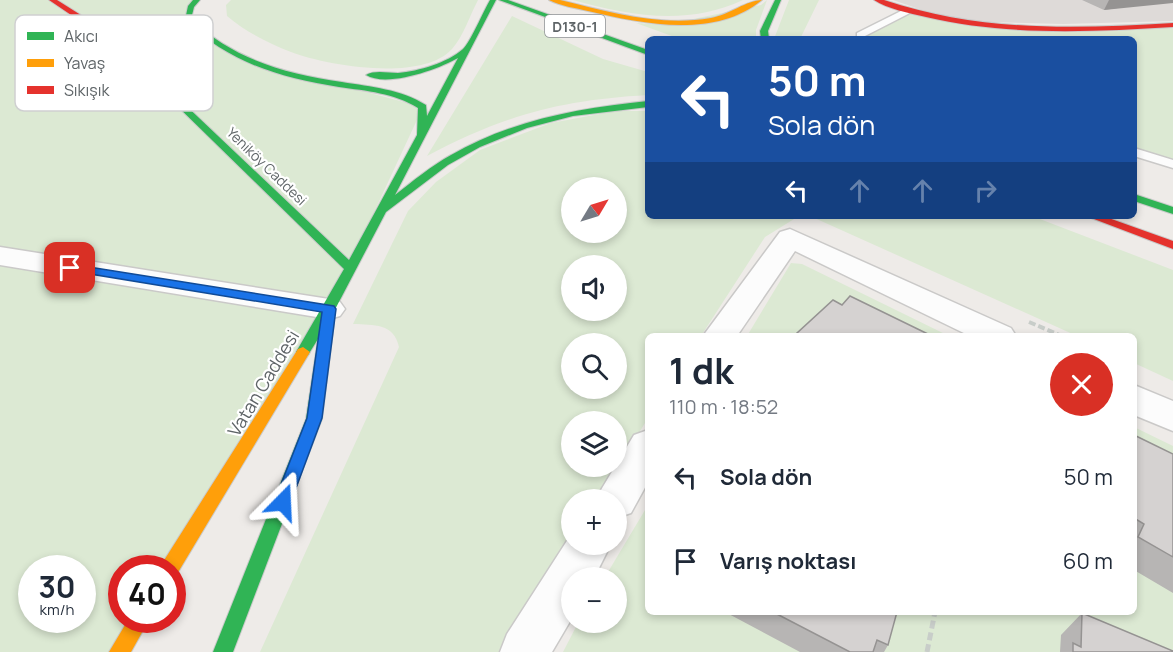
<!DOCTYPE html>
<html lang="tr">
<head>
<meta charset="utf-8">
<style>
	body { margin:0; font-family:Manrope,sans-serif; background:#f6f6f7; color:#1f2937; height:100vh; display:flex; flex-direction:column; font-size:22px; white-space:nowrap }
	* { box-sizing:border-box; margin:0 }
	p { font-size:20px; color:#747a83 }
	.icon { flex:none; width:33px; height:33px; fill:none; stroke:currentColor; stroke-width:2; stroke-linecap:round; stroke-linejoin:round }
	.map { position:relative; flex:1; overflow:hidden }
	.details { position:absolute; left:645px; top:333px; width:492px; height:282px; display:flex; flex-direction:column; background:#fff; border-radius:9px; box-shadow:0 3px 9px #0003 }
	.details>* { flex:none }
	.top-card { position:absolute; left:645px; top:36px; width:492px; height:183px; border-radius:9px; box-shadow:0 3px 9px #0003; background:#1a4fa0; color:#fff; overflow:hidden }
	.needle { width:39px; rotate:52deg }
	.fabs { position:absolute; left:561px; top:177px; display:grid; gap:12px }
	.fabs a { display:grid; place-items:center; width:66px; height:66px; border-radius:50%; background:#fff; box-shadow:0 3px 9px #0003; font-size:30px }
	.speed { position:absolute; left:18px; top:555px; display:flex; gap:12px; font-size:30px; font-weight:700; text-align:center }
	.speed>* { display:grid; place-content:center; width:78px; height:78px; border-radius:50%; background:#fff; box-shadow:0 3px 9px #0003; line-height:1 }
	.speed small { font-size:15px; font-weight:400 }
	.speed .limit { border:9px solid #d22; background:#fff; color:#111 }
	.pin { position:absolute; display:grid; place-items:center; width:51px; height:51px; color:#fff; margin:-26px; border-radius:12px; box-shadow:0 3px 9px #0006 }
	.me { position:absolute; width:66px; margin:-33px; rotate:21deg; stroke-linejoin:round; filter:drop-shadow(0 0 4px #0008) }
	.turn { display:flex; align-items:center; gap:21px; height:126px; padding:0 24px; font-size:27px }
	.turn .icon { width:78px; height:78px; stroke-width:2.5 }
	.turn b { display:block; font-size:42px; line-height:51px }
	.lanes { display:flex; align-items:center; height:57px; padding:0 24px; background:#0003; justify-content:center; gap:30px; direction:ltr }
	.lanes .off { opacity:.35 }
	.round { display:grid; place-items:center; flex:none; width:63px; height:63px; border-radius:32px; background:#f6f6f7 }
	.summary { display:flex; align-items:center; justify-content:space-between; height:102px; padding:0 24px }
	h1 { font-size:36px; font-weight:700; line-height:45px }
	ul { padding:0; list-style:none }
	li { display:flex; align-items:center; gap:18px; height:84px; padding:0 24px }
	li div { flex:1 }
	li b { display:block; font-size:22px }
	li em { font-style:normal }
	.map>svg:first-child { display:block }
</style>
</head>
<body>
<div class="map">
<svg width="1173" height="652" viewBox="0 0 1173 652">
	<rect width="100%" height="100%" fill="#eeebe8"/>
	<path fill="#dedad8" d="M893 0H1173V21L1063 24 988 22 942 17Z"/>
	<path fill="#dce9d3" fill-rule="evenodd" d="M0 0H197L187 19 248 61 423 107 329 309 170 568H122V620H139L119 652H0ZM32 568H82V620H32Z
		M231 0H478C470 15 463 37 452 49 422 82 328 66 291 52 268 43 246 32 227 16L226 5Z
		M573 0H743C688 26 630 16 573 0Z
		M767 0 756 30V39H680L636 23 664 25 761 5Z
		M789 0H819L800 39H774Z
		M905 12 1003 26 1173 25V164L1134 152V39H862L860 35Z
		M512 16 603 59 648 72V95C561 100 504 115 427 156Z
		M616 111H648V216H799L765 237 701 336H648V418L599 499 572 500V544L508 652H260L399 347C394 323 374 325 353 324L408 211 436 182 480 150 551 123ZM572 188H616V232H572ZM572 266H616V310H572ZM572 344H616V388H572ZM572 422H616V466H572Z
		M810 216H1032L1173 270V381L1134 363V336H1077Z
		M791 263 802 264 949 336H747Z
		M1134 427 1173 446V652H563L578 623 616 622V578L605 577 648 505V612H1134Z"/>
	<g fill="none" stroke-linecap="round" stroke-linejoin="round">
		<defs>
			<path id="lane" d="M905 9 910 12 908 14 865 36 867 39H857V33Z
				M1134 148 1173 160V168L1134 156Z"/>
			<path id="street" d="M790 229 1011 328 1016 336H970L795 251 737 336H703L780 232Z
				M0 247 329 299 340 302 345 309 340 316 329 319 0 265Z
				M1134 385 1173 401V431L1134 415Z
				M648 430V482L631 513 616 518V500H595L634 435Z
				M572 533V544H611L594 578H572V618L552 652H500L507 634Z"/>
			<path id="fast" d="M193 0H200L194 7 191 19C233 59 285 74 342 82 372 87 400 89 426 105L427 116 458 58C439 69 387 88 366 75 374 70 388 73 398 73 419 71 447 63 463 49 470 43 484 10 490 0H496L395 195C413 181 431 166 451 155 511 120 580 108 648 101V107L573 116 527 128 480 147 448 165 386 212 330 319 334 323 322 419 233 652H213L306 419 318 339 308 355 303 357 296 352 344 269 171 100 178 98 349 260 417 135 418 108C394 93 367 91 339 87 280 78 228 62 185 20L188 6Z
				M499 0H508L648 50V55Z
				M775 0H781L768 31 769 39H761L760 31Z
				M1134 194 1173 207V214L1134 201Z"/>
			<path id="slow" d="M549 0H560C609 12 661 27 711 18 729 15 747 0 762 0 715 39 643 24 588 11 576 8 560 6 549 0Z
				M303 347 310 352 177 574 172 576V568H161L163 562 298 349Z
				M128 620H149L131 652H109Z"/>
			<path id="jam" d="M49 0H57L111 34 178 98V102H172L105 38Z
				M874 0H884C980 32 1073 29 1173 23V27C1090 32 1007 36 926 17 909 13 888 9 874 0Z
				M1086 216H1103L1173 241V249Z"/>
		</defs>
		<use href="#lane" stroke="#cac9c8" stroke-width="3"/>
		<use href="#street" stroke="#cac9c8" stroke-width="3"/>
		<use href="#fast" stroke="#cacaca" stroke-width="2"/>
		<use href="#slow" stroke="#cacaca" stroke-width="2"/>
		<use href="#jam" stroke="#cacaca" stroke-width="2"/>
		<path stroke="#c8cdc9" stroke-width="4" stroke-dasharray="7 3" stroke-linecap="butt" d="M1029 322 1062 336"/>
		<path stroke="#c8cdc9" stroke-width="5" stroke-dasharray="8 4" stroke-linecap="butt" d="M927 652 935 612"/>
		<use href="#lane" fill="#fcfcfc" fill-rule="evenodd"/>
		<use href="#street" fill="#fcfcfc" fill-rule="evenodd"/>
		<use href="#fast" fill="#30b455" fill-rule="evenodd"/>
		<use href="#slow" fill="#ff9f0a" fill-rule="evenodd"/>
		<use href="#jam" fill="#e5322d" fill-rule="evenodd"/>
	</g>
	<path fill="#b7b5b4" d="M1082 0H1173L1104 10Z
		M1134 435 1173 454V593L1134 570Z
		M725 612H897L888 645 884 652H800Z
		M1082 613 1173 652H1060L1061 635Z"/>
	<path fill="#959392" d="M1109 0H1173V3L1104 10Z"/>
	<path fill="#d5d2d1" stroke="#959392" stroke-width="1.5" d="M850 296 932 336H799L796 334 833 300 842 305Z
		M1134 435 1173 454V557L1138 537 1144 524 1134 518Z
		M773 612H897L888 645 877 640 873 652H850Z
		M1082 613 1173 651V652H1073V643L1081 647Z"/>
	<path fill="#1a73e8" stroke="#114b97" stroke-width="1.5" d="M70 264 334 306 336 309 322 418 289 507 283 509 277 507 274 502 307 418 322 312 66 270V265Z"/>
	<g text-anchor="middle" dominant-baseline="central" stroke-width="4.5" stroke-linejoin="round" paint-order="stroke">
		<rect fill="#fff" stroke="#8e9295" stroke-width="1.5" x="545" y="15" width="60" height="22" rx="4.5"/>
		<g font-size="14" font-weight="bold" fill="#5e6467">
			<text x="575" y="26">D130-1</text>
		</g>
		<g font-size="14" fill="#5e6467" stroke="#fff">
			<text transform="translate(267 166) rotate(44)">Yeniköy Caddesi</text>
		</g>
		<g font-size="18" fill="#5e6467" stroke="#fff">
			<text transform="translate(263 383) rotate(-59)">Vatan Caddesi</text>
		</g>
	</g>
	<rect x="15" y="15" width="198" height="96" rx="9" fill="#fff" stroke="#cfd0d1" stroke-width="1.5"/>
	<rect x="27" y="32" width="27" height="8" fill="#30b455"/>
	<rect x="27" y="59" width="27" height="8" fill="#ff9f0a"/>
	<rect x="27" y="86" width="27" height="8" fill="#e5322d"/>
	<g font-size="16" fill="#5e6467">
		<text x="64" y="42">Akıcı</text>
		<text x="64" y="69">Yavaş</text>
		<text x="64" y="96">Sıkışık</text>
	</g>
</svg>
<div class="fabs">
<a><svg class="needle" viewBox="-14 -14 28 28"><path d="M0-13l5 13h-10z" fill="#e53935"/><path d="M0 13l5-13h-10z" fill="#747a83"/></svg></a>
<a><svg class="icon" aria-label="sound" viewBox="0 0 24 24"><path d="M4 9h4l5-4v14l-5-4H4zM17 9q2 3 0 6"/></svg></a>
<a><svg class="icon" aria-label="search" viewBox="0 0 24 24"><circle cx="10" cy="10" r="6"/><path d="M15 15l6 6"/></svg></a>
<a><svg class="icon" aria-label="layers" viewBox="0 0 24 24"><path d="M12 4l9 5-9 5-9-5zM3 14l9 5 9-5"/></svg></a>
<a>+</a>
<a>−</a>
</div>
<div class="speed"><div>30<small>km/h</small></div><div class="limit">40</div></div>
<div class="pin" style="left:70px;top:268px;background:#d93025"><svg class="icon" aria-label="arrive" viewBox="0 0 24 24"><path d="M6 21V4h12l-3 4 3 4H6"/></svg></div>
<svg class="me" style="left:283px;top:502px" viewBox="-20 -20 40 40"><path d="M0-17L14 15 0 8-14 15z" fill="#1a73e8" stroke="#fff" stroke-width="4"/></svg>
<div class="top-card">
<div class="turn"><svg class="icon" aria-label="left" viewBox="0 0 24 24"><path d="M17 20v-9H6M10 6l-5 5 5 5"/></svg><div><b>50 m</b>Sola dön</div></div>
<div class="lanes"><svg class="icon" aria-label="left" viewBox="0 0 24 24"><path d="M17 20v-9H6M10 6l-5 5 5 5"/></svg><svg class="icon off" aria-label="ahead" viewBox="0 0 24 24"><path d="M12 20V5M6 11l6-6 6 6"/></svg><svg class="icon off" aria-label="ahead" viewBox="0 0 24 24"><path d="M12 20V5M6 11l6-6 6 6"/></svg><svg class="icon off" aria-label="right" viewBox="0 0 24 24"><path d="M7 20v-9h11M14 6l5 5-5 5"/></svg></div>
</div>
<section class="details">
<div class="summary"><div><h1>1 dk</h1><p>110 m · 18:52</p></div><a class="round" style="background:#d93025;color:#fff"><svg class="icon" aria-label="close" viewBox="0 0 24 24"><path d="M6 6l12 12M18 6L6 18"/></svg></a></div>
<ul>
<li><svg class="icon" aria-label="left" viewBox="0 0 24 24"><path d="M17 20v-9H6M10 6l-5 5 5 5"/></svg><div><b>Sola dön</b></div><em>50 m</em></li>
<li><svg class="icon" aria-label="arrive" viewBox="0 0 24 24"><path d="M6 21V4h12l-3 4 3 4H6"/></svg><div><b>Varış noktası</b></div><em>60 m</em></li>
</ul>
</section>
</div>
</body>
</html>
